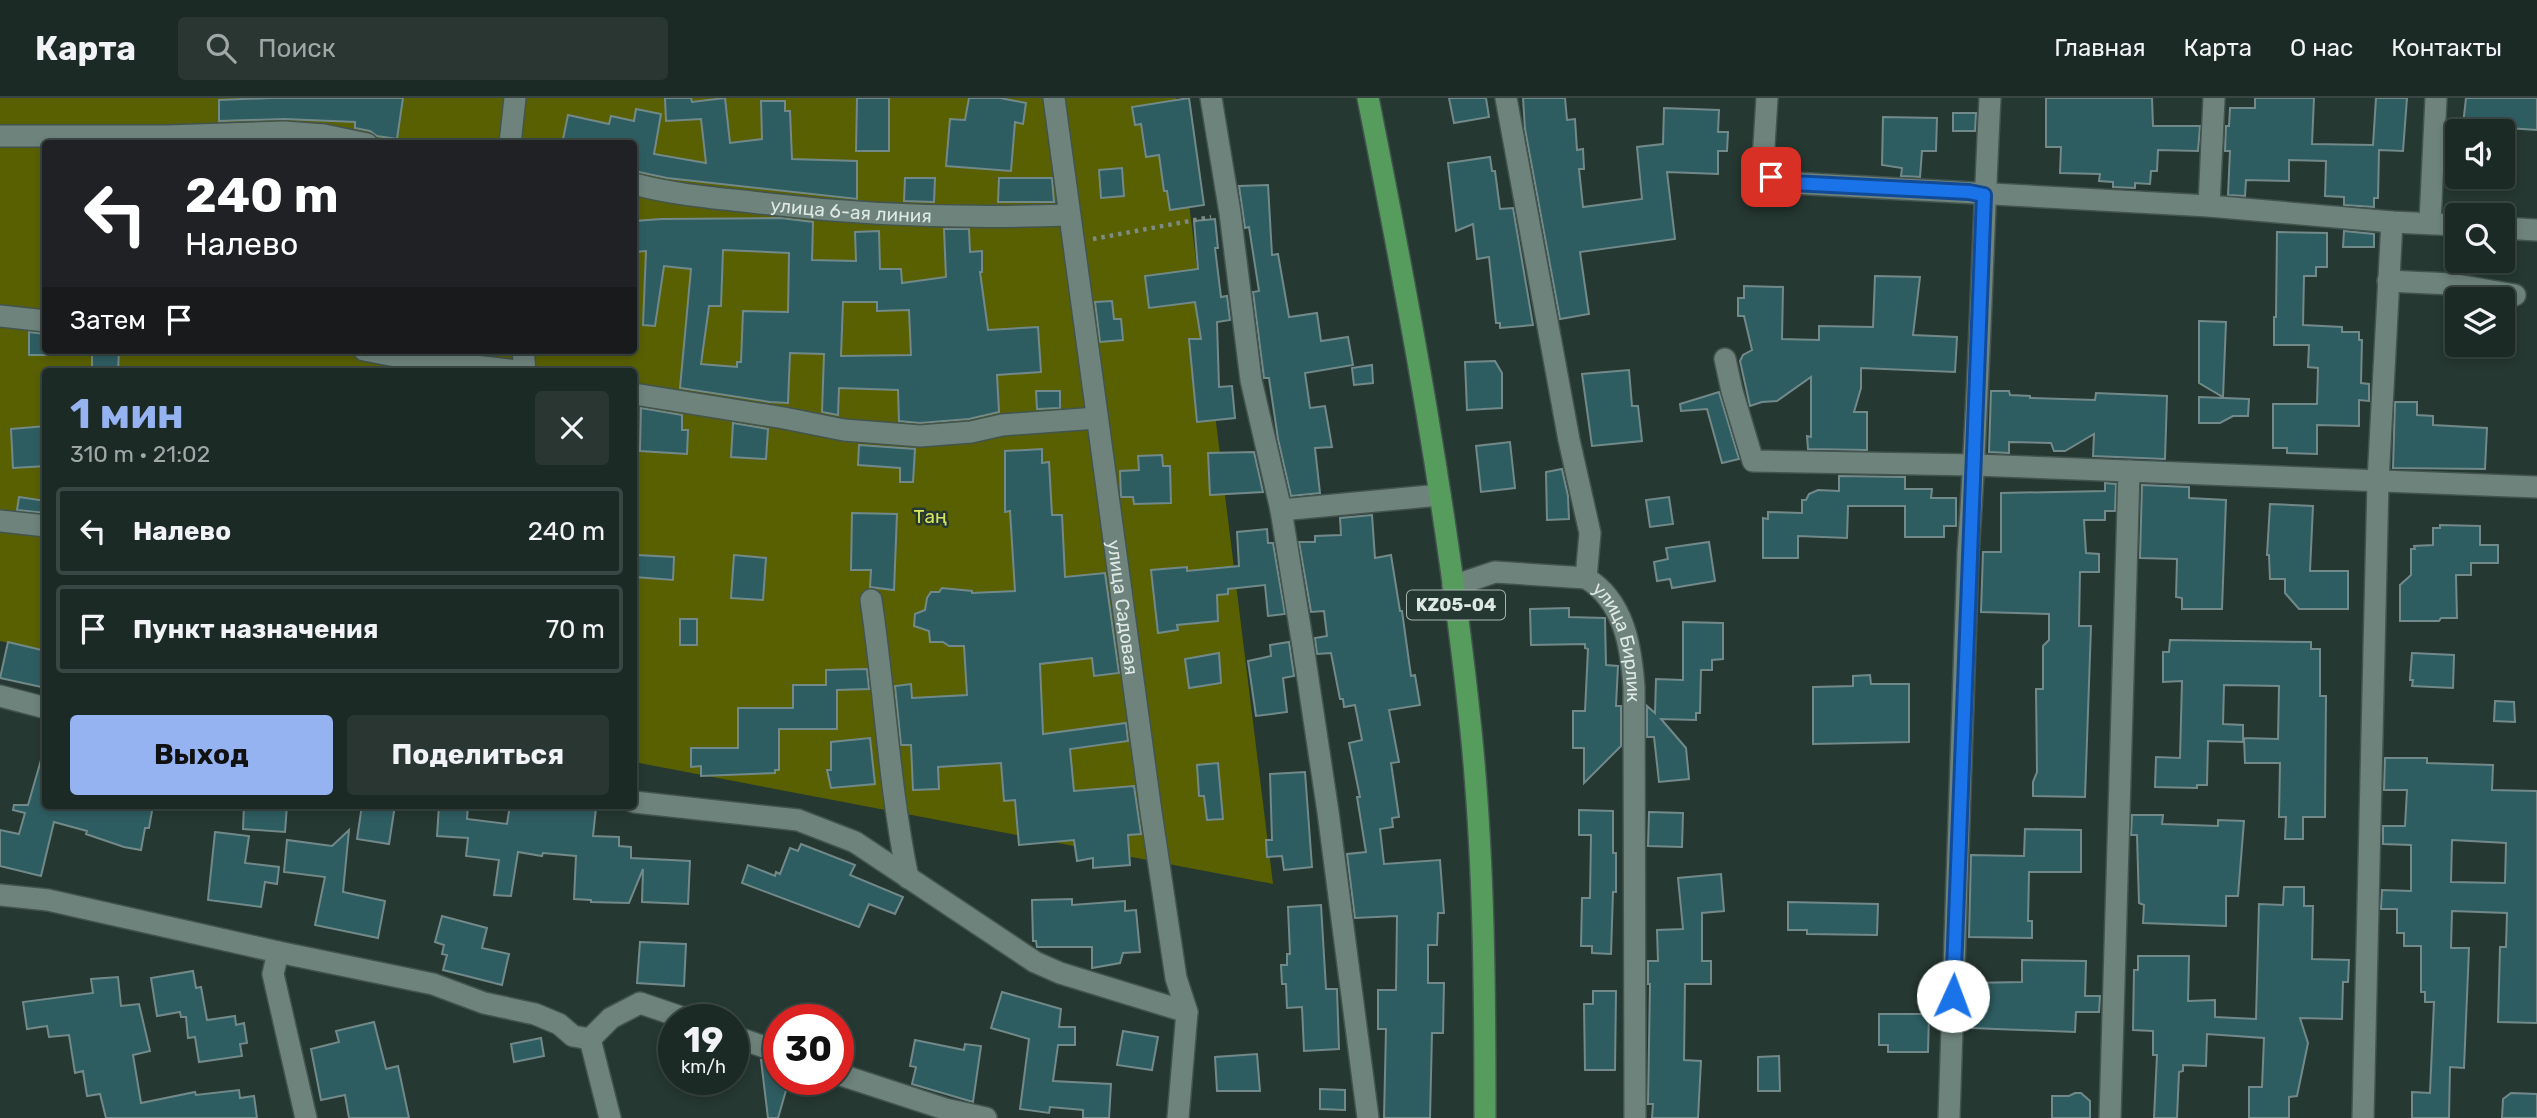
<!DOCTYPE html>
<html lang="ru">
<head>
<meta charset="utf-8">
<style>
	body { margin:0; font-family:Rubik,sans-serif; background:#293632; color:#f1f3f6; height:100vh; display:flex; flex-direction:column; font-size:26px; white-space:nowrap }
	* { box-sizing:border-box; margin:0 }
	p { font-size:23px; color:#a0a7a7 }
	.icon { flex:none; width:38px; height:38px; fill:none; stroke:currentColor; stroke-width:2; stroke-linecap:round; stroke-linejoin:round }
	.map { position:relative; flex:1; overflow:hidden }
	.details { position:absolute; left:42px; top:270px; width:595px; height:441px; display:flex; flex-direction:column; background:#1c2a26; border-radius:7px; box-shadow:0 4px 10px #0003,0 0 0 2px #3a4643 }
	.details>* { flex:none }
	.top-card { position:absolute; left:42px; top:42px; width:595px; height:214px; border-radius:7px; box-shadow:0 4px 10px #0003,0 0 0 2px #3a4643; background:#202124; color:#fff; overflow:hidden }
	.buttons { position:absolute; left:2445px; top:21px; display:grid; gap:14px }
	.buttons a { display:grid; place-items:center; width:70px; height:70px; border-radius:7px; background:#1c2a26; box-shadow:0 4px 10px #0003,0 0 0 2px #3a4643; font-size:35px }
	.speed { position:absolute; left:658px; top:906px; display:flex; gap:14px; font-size:35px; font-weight:700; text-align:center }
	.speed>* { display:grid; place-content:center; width:91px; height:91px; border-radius:50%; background:#1c2a26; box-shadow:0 4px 10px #0003,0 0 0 2px #3a4643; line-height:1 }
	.speed small { font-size:18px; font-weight:400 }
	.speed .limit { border:10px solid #d22; background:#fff; color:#111 }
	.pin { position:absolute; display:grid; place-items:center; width:60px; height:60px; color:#fff; margin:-30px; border-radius:14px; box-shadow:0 4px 10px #0006 }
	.me { position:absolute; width:77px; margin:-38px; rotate:2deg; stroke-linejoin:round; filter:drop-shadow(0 0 5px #0008) }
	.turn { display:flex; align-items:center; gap:24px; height:147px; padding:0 28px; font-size:32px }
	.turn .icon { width:91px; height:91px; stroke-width:2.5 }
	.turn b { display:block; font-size:49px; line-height:60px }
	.then { display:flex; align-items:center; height:66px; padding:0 28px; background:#0003; gap:14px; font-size:26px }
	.round { display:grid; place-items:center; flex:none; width:74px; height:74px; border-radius:7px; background:#293632 }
	.headline { display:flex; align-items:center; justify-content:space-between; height:119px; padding:0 28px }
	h1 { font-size:42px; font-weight:700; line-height:52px; color:#95b2f1 }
	.primary-button { display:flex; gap:14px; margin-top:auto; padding:14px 28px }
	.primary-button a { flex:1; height:80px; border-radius:7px; background:#95b2f1; color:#111; font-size:28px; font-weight:700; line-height:80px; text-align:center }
	.primary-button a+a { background:#293632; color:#f1f3f6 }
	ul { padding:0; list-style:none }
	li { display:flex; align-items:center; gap:21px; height:88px; margin:0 14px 10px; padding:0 14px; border:4px solid #3a4643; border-radius:7px }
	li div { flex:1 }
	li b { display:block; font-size:26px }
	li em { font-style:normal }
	header { display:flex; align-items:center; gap:42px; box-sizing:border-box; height:98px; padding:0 35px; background:#1c2a26; border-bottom:2px solid #3a4643 }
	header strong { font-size:33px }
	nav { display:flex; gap:38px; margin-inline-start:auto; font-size:24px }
	.search { width:490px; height:63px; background:#293632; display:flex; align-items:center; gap:18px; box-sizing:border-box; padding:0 24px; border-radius:7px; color:#a0a7a7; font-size:26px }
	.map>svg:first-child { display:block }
</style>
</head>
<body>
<header>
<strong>Карта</strong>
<div class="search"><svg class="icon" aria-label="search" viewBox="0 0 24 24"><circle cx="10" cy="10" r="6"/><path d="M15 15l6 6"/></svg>Поиск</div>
<nav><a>Главная</a><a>Карта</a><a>О нас</a><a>Контакты</a></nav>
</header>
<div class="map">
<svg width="2537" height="1020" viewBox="0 0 2537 1020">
	<rect width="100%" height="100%" fill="#263832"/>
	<path fill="#596002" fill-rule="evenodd" d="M0 0H1176L1273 786 634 664V273H46L45 552 0 543ZM46 46H634V252H46Z"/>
	<path fill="#2e5d61" stroke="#72898a" stroke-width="2" fill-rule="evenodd" d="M270 0H403L397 41 377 38 370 33 355 30V24L284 21 219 23V2Z
		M665 0H691L692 4 725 0 730 45 762 41 761 3H785V13H790L792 61 857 63V101L667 80 634 73V46H562L568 17 609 26 611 18 634 23 636 11 661 16 654 56 706 65 701 21 666 23Z
		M857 0H889V53H856Z
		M969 0H1000L1026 5 1023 26 1015 24 1011 73 946 68 950 21 965 22Z
		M1189 0 1204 107 1170 112 1167 93H1164L1159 57 1146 59 1141 26 1135 27 1132 9Z
		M1449 0H1486L1489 19 1454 25Z
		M1523 0H1565L1567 22 1575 21 1577 52 1583 51 1584 71H1579L1583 109 1642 101 1637 49 1663 46 1664 10 1719 12 1718 34H1728L1727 53H1718V76L1667 74 1675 141 1580 154 1589 216 1560 221 1525 31Z
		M2046 0H2152L2153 28H2200L2198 53 2158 52 2157 73H2151L2150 86 2135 85V90L2113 89V84L2099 83 2100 76 2060 75 2061 49H2046Z
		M2255 0H2314L2312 46 2373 47 2376 0H2407L2403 53 2379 52 2378 100H2374V109L2344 107V99L2325 98 2326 63 2289 62V83L2246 82 2245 98 2228 97 2230 53H2225L2226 28H2229L2230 10H2255Z
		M2466 0H2537V32L2463 27Z
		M1953 15H1976L1975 33H1953Z
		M1883 19 1937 20 1936 53H1922L1920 79 1901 78 1902 70 1882 67Z
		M1490 59 1492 73H1495L1500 111 1513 110 1533 227 1500 230V225H1496L1489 159 1477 161 1473 126 1456 133 1448 65Z
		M1122 70 1124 98 1101 100 1099 72Z
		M905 80H935L934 104 904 103Z
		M999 80H1052L1054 104H998Z
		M1268 87 1272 157 1278 156 1289 219 1317 215 1321 243 1348 239 1353 267 1305 275 1310 310 1325 308 1332 349 1315 350 1320 395 1291 398 1278 341 1269 280H1264L1253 194 1259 193 1249 129 1245 130 1239 88Z
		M781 120 813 124 812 162 856 163 855 134 879 133 880 171H901L902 185 946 179 944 131H969L970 154 982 153V174H980L988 232 1038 229 1041 274 997 277 999 314 969 321 920 325 899 323 898 292 839 290 838 317 822 314 824 256 790 255 788 305 770 304 680 290 691 171 664 168 655 228 643 227 646 153 634 154V123L662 121ZM723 152 789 155 788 214 743 213 741 264H737V269L701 266 709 208H721ZM843 204H877V213L909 212 911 257 841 258Z
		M1215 121 1218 150H1215L1221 199 1227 198 1230 222 1217 224 1219 289 1232 288 1235 320 1197 324 1189 241H1201L1195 204 1149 210 1145 178 1198 171 1194 123Z
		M2344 133 2374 136V149H2343Z
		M2277 134 2327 135V169H2316V178H2304L2303 227 2342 229V234H2359V242H2362L2361 285 2369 286V303L2359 302V328L2317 327V356L2287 355V350H2273V306H2317L2318 270 2308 269 2309 247H2274V219H2276Z
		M1875 178 1920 179 1913 237 1957 239 1955 274 1861 270V290L1854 314H1867V352L1808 351 1807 338 1811 339V279L1777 303 1762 304 1750 308 1740 263 1743 257 1752 252 1744 218H1738V200H1744V188L1783 189 1782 241 1819 242V228L1873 229Z
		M1112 203 1114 221H1121L1123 242 1100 244 1095 204Z
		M2199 223 2226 224 2223 299 2199 285Z
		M29 234 46 236V257H29Z
		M92 252H119L118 273H92Z
		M1495 263 1502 275V310L1467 312 1465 264Z
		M1372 267 1373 285 1354 287 1352 270Z
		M1629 272 1632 308H1638L1642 343 1592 348 1582 276Z
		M1036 293H1060V310L1037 311Z
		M1991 293H2009L2010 297 2030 298V300L2095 302 2096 295 2167 298 2165 361 2093 358 2094 336 2065 353H2054L2051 345 2009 344V355L1989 354Z
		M1719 294 1739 361 1722 365 1707 311 1681 313 1680 306Z
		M2199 299 2249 301 2248 318H2233L2220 325H2199Z
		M2395 304H2417V317L2433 318V327L2487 330 2485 371 2393 370Z
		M641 310 682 317V332H688L687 356 640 353Z
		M733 325 768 331 766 361 731 359Z
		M46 328V368L13 370 11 331Z
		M1510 344 1515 390 1481 394 1476 348Z
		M859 347 915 351 913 384H900V370L858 367Z
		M1042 351V365L1049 364 1052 417H1062L1065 479 1105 475 1119 575 1094 578 1092 560 1040 566 1043 636 1126 625 1128 643 1070 651 1074 693 1134 688 1141 736 1128 737 1130 767 1093 770V760L1077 763 1074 742 1019 747 1015 702 1004 703 1001 665 938 669 939 691 913 692 911 647H901L895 588 911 586 912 600 967 597 964 548H949L943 544H930L929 533 914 528 915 516 925 512 927 500 931 494H939L942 490 972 493V495L1015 493 1010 413 1005 414V353Z
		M1254 354 1263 394 1210 397 1208 355Z
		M1162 357 1163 368H1170L1171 405 1134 406 1133 399H1121L1120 373 1139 372 1138 358Z
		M1562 371 1568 398 1569 421 1547 422 1546 374Z
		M1839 378 1905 379V391H1932L1931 400H1956V428H1944V439H1905V408H1848L1847 440 1798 438V460H1763V420L1768 421V414L1802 415V402H1806L1809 396 1818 392 1839 393Z
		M2105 385 2116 386 2115 413H2105V422H2084L2086 455 2099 456V474H2080L2079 528H2091L2085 699 2033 698V684L2037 674 2036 591H2043V548L2049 542V516L1981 514 1983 454H2001V395L2105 393Z
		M2142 387 2189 389V400L2226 402 2222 511H2182V500L2176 499 2177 461 2140 460Z
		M19 399 46 403V415L17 412Z
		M1669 399 1673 426 1650 429 1646 402Z
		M2270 406 2313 408 2310 473H2348V511H2299L2285 495V481H2270L2269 457H2267Z
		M852 415 897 416 894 492 870 489 871 472H851Z
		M1372 417 1375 460 1391 457 1400 513H1402L1411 578 1415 577 1420 607 1389 612 1399 664 1391 665 1399 719 1392 720 1393 729 1380 731 1384 766 1440 762 1444 815H1438L1437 847H1428V885H1444L1443 935H1432L1430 1020H1384L1386 931H1378V892H1396L1397 818 1355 820 1347 756 1366 754 1357 699H1360L1349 645 1362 642 1355 607 1344 609 1343 601H1340L1331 555 1317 556 1315 540 1327 538 1324 513 1311 514 1299 444H1315V438L1341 437 1340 420Z
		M2440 427 2480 428V447H2498V465H2471V477H2456L2457 520H2441L2439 523H2400V487L2411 477V451H2415L2414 448 2433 447V430H2440Z
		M1267 431 1268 445H1273L1285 516 1268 518 1265 487 1228 491V496L1217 497 1218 523 1177 527 1178 532 1158 535 1151 472 1187 469V473L1239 468 1237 434Z
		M1709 444 1715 483 1672 490 1670 481 1657 483 1654 464 1668 461 1666 450Z
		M637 457 674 459 673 482 635 479Z
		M734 457 766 460 763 502 731 500Z
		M1569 510V519L1605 520 1606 567 1618 568 1616 608H1621V648L1584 685V650H1573V613H1585L1588 551 1585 550V546L1531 547 1530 511Z
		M680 521H697V547H680Z
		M1683 524 1723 525V561L1712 562V572H1701L1700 615H1696V622L1661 621 1686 650 1689 681 1659 684 1654 639H1647V608L1655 615 1656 581 1683 582Z
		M2170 542 2311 544V551H2320V598H2326L2325 719H2303V741H2285L2286 719H2279L2280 665H2245L2244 640 2278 641 2279 588 2224 587 2223 626 2243 627V644L2208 643 2207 687H2197V690L2155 689 2156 659 2180 660 2182 583 2163 584V554H2169Z
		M8 544 46 553V590L0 580Z
		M1289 544 1294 578 1283 580 1287 614 1256 618 1248 563 1271 558 1270 547Z
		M1219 555 1221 585 1189 590 1185 561Z
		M2412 555 2454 557 2453 590 2412 588 2413 582H2410Z
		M867 571 869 591 837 592V631H779V672H775V675L701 678V668L691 669V650H738V610H793V587H826V572Z
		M1870 577 1871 586H1909V644L1813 646V589L1853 588V578Z
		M2495 603 2514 604 2515 624 2494 623Z
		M870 640 875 686 831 690 827 672H831V644Z
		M2385 660H2427V665L2493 667 2492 692 2537 693V925L2498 924 2500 849H2506L2507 815 2452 813 2451 850H2469L2464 970 2450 969 2449 1020H2412V994L2430 995 2434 904H2425V894H2421V848H2404V835H2397V811H2381L2382 792 2411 793V747L2383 746V728H2405L2407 692H2384ZM2452 742 2506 745 2505 785 2451 784Z
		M41 662 46 663V707H153L149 730H145L141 752 124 749 86 736 87 733 54 724 41 778 0 768V732L19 736 25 715 13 712 14 707H28Z
		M1218 665 1223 721 1207 722 1204 698H1199L1197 667Z
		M1305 674 1312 769 1284 772 1282 758 1267 759 1266 742H1272L1270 676Z
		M244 707H287L285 734 243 731Z
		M362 707H395L389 746 357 741Z
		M439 707H468L467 721 507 726 510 707H574L596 710 593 738 619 739V748L631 749V760L690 763 688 806 642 804 643 771 629 805 591 804V802L574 801 576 758 543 755 542 758 518 754 511 798 494 797 499 762 466 758 468 740 437 738Z
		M1579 712 1613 713V755H1616V794H1613L1611 856 1592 855V848H1581L1582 800H1590L1591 737H1579Z
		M1649 714 1683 715 1682 749 1648 748Z
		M2132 717H2163L2162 726 2218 728V722L2244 723 2238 798H2226V828L2143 825 2144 807 2139 805 2137 737H2131Z
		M2025 731 2081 732V774H2029L2028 823H2032V840L1969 839 1971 757 2024 758Z
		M349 732 343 794 385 803 378 840 315 827 325 779 284 774 287 742 332 748Z
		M215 734 249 738 245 765 279 769 277 786 265 784 261 809 208 802Z
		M801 746 855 767 850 777 903 799 895 816 869 806 859 829 742 785 748 767 775 778 776 774 780 776 790 750 798 753Z
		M1721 776 1724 813 1702 815V863H1711V886H1685L1684 962 1701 963 1698 1020H1652L1653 1006H1648L1650 886H1648V863H1658L1657 832 1683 831 1678 780Z
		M2284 789H2304V808H2313L2312 861 2349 862 2348 884H2343L2342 921 2300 920 2308 945 2297 998 2289 999V1020H2249V989H2262L2264 940 2207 936 2206 968 2183 967V973L2179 974 2177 1020H2154L2157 957H2153V933L2133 932 2134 872H2138V858H2189L2188 903 2215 902V919L2256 921 2259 806 2283 807Z
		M1072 801V807L1125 803V813L1136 812 1140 854 1123 855 1120 865 1092 870V849H1037L1036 843H1033L1032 802Z
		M1788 804 1878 806 1877 837 1807 836V832H1788Z
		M1321 807 1326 891H1337L1339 951 1304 953 1302 909 1287 910 1286 886H1282L1281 867H1287V856H1290L1288 809Z
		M442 818 487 830 482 850 509 856 502 887 443 872 447 857 442 856 444 847 435 844Z
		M640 844 686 846 684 888 637 885Z
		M2022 862 2086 863 2085 898H2100L2099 914H2076L2075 934 1972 930 1973 905H1968V885L2022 884Z
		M193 873 196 890 201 889 207 922 235 918 236 927 244 925 247 945 240 946 242 958 199 964 195 939 188 940 186 919H181L180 914 157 918 151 880Z
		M118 879 121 908 139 906 150 953 133 957 141 1005 195 994 196 997 239 992 240 1000 254 998 257 1020H106L100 996 87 998 83 973 75 975 69 937 49 939 47 928 27 931 23 904 93 895 91 881Z
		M1593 893H1616L1615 972H1585L1584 906H1593Z
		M1002 894 1061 911 1059 929H1075V947H1058L1053 983 1111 986 1109 1020H1083V1012L1050 1009 1049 1015 1020 1011 1029 941 991 930Z
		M1879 916H1929L1928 954H1888V947H1879Z
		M374 924 386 971 398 968 409 1020H349L345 997 321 1002 311 951 339 944 336 933Z
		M1123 933 1158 939 1152 972 1117 967Z
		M541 940 544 958 514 964 511 946Z
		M915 942 964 952 965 946 981 948 973 1004 912 986 916 969 910 968Z
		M1257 956 1260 993H1217L1215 959Z
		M1779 958 1780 993H1758V959Z
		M761 962 779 967V982H789L778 1020H768Z
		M1320 991 1345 992V1012L1320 1011Z
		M2075 995H2081L2090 1003V1020H2052V998H2069Z
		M2511 995 2537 996V1020H2502L2503 1001Z"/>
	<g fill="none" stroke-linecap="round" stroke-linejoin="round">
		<defs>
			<g id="minor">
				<path id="s1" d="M1054 0 1151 714 1176 880 1187 914 1178 1020"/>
				<path d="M1211 0 1230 115 1251 282 1281 412 1303 548 1328 714 1368 1020"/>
				<path id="s2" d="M1506 0 1569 342 1590 435 1586 480C1624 503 1631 548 1634 589L1635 1020"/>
				<path d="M1767 0 1763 63 1765 75 1792 85 2209 108 2392 124 2457 127"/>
				<path d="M0 38H167L284 34 324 37 367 46"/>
				<path d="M510 46 515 0"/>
				<path id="s3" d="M634 86C675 97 717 100 760 105 862 117 966 121 1068 117"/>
				<path d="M2209 108 2214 0"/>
				<path d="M2430 124 2436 0"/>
				<path d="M2502 130 2537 132"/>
				<path d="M2388 183 2451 186 2515 197"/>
				<path d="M0 218 46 223"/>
				<path d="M364 252 406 260 517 273"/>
				<path d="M523 252 525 273"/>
				<path d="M1725 261 1732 293 1753 363 1975 367 2537 389"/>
				<path d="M634 296 784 320 844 332 920 338 971 334 1002 327 1097 320"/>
				<path d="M1281 412 1440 397"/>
				<path d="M0 423 46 428"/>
				<path d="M1453 488 1495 474 1586 480"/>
				<path d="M871 502C885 595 889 689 908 780"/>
				<path d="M0 598 46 610"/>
				<path d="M634 704 798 722 855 744 1035 864 1060 875 1187 914"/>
				<path d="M0 797 48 802 278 854 433 886 484 905 535 916 559 926 573 938 590 941"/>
				<path d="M278 854 273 876 306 1020"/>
				<path d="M733 938 779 954"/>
				<path d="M590 941 611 920 640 905 690 922"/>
				<path d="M590 941 610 1020"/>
				<path d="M838 976 945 1011 986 1020"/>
				<path d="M1949 1020 1968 455C1979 303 1982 152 1990 0"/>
				<path d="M2110 1020 2129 373"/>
				<path d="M2363 1020 2378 383 2392 124"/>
			</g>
			<path id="major" d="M1368 0C1410 210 1449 420 1471 633 1484 760 1485 892 1485 1020"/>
		</defs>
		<use href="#minor" stroke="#43544f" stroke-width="24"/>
		<use href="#major" stroke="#43544f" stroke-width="24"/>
		<path stroke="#7d8c86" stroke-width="4.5" stroke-dasharray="3.5 5" stroke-linecap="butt" d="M1093 141 1211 119"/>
		<use href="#minor" stroke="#6e837c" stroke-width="21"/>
		<use href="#major" stroke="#569d5d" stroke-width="21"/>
	</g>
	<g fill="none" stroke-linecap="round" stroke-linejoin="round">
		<defs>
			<path id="route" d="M1771 79 1792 85 1969 94 1984 97 1953 898"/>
		</defs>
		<use href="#route" stroke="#114b97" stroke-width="18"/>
		<use href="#route" stroke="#1a73e8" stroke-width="12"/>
	</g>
	<g text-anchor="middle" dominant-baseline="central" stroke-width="5" stroke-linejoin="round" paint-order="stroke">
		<rect fill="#263832" stroke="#a7b4af" stroke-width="2" x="1407" y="492.5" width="98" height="29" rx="5"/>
		<g font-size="18" font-weight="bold" fill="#dee9e5">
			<text x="1456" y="507">KZ05-04</text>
		</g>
		<g font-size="19" fill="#dee9e5" stroke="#263832">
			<text stroke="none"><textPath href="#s3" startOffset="219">улица 6-ая линия</textPath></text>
			<text stroke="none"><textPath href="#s1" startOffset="514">улица Садовая</textPath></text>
			<text stroke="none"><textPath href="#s2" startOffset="564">улица Бирлик</textPath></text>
		</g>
		<g font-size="19" fill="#d9e75e" stroke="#263832">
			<text x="930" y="418">Таң</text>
		</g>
	</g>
</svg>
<div class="buttons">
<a><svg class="icon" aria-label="sound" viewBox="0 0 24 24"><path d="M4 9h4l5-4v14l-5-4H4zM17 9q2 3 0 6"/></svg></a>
<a><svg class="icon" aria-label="search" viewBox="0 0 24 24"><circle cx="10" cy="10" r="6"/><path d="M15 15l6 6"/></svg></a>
<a><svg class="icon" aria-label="layers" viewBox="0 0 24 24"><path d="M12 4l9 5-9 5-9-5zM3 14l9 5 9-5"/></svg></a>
</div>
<div class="speed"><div>19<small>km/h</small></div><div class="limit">30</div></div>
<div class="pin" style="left:1771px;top:79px;background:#d93025"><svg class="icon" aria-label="arrive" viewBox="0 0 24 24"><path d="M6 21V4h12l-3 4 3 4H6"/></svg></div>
<svg class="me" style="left:1953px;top:898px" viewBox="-20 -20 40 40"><circle r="19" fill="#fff"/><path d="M0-13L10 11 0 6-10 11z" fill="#1a73e8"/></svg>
<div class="top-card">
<div class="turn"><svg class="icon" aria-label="left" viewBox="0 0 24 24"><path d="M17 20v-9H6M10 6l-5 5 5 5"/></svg><div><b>240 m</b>Налево</div></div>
<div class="then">Затем<svg class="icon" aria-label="arrive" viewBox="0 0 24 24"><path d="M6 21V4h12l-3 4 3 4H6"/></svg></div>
</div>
<section class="details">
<div class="headline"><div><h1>1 мин</h1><p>310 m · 21:02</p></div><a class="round"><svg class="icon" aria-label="close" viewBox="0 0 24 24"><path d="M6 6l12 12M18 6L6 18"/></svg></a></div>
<ul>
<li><svg class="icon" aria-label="left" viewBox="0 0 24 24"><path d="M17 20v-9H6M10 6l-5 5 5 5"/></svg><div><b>Налево</b></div><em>240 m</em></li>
<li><svg class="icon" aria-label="arrive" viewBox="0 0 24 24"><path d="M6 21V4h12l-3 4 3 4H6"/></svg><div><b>Пункт назначения</b></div><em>70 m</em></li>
</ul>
<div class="primary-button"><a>Выход</a><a>Поделиться</a></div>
</section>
</div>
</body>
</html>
